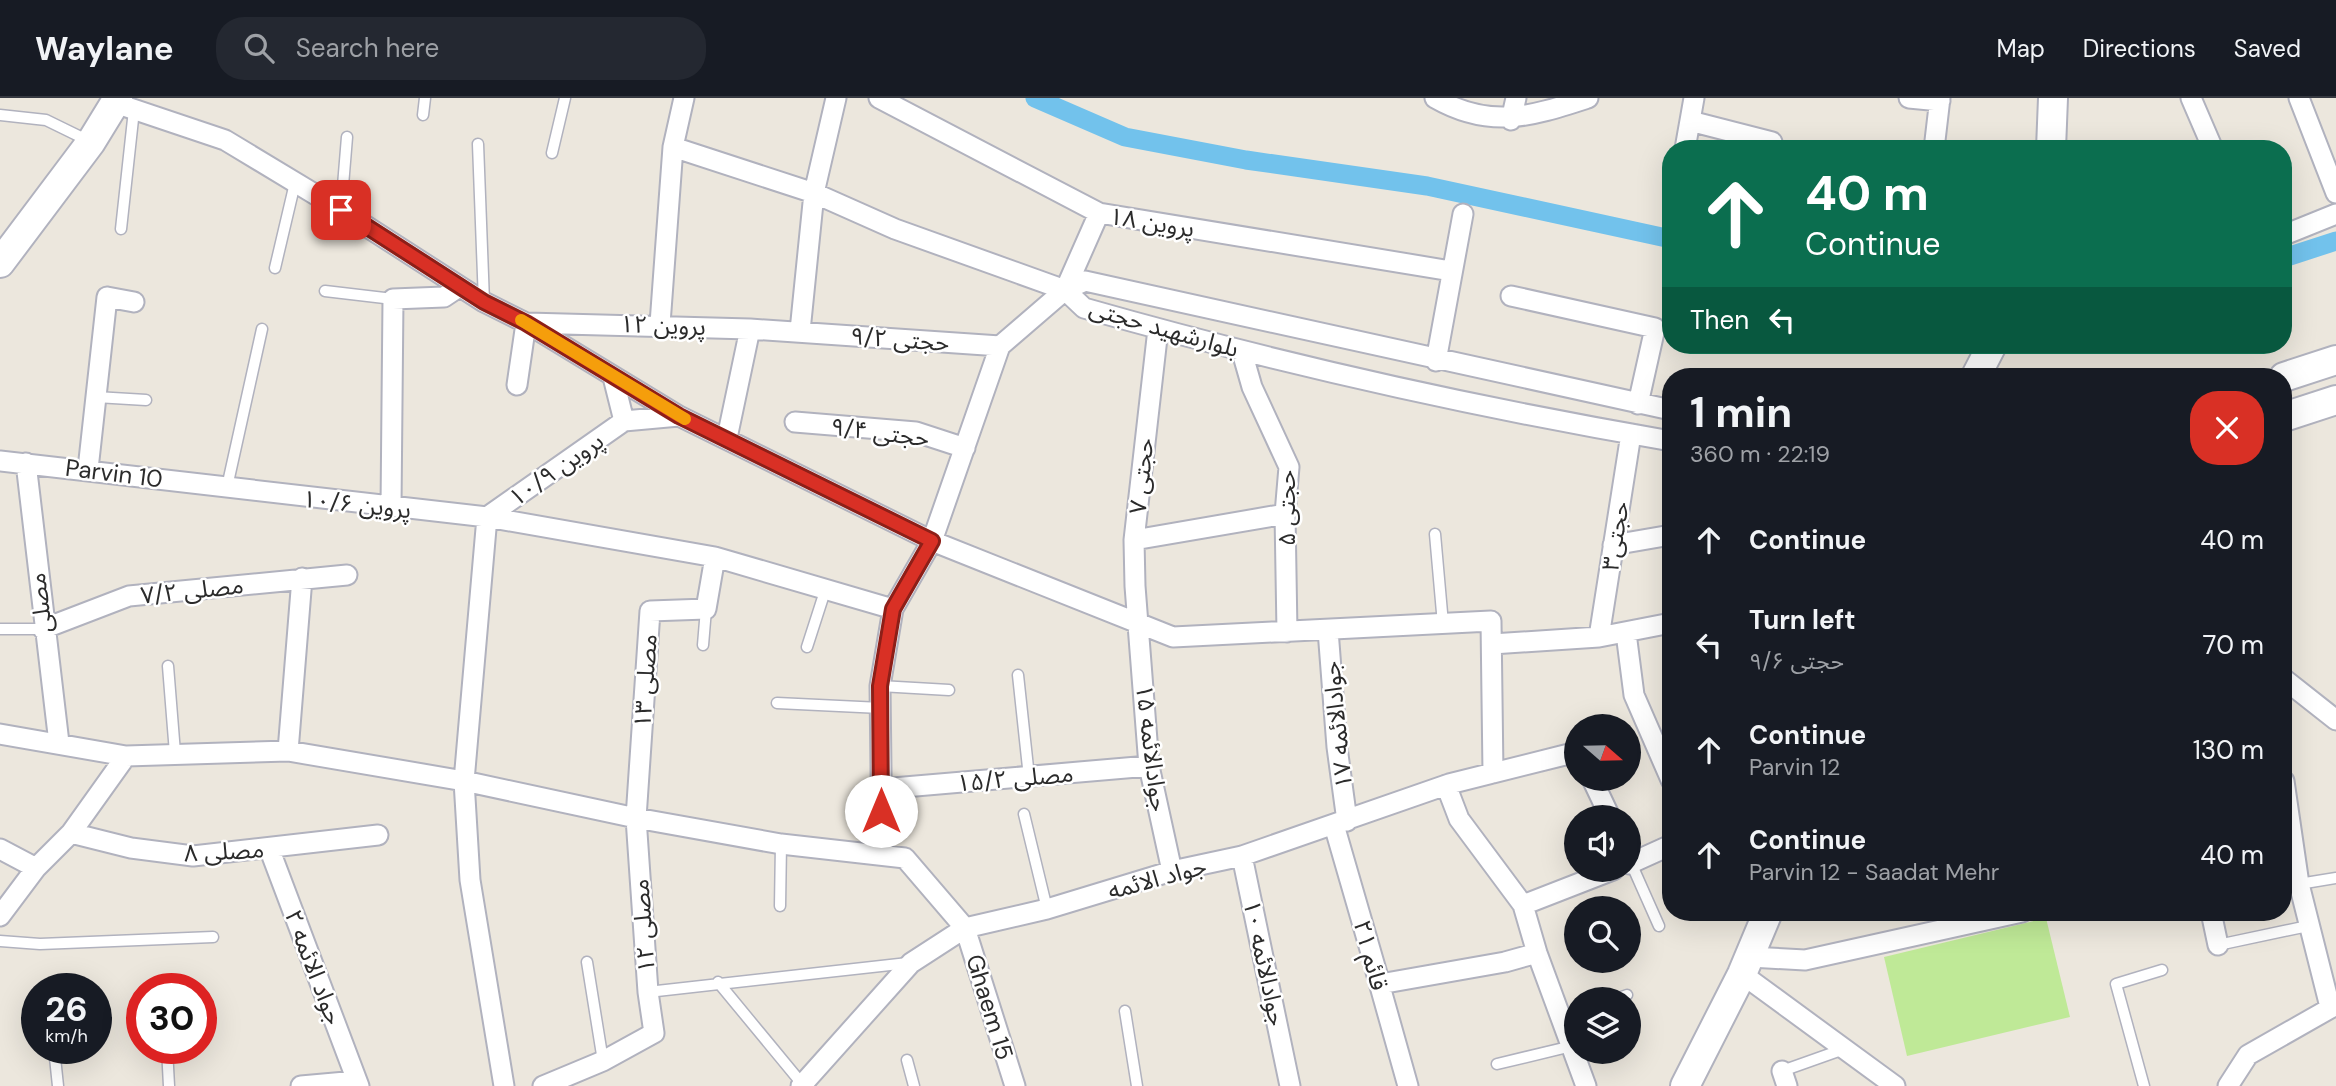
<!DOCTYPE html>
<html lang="en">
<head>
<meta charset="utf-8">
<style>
	body { margin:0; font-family:"DM Sans","Noto Sans Arabic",sans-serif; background:#242831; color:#f1f3f6; height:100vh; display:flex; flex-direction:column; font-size:26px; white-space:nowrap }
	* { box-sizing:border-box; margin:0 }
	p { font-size:23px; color:#9ea1a6 }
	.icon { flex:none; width:38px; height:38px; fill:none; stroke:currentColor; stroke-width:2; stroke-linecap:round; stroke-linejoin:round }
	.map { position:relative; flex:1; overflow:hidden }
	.panel { position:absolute; left:1662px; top:270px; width:630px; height:553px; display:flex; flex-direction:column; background:#171b24; border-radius:28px; box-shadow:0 7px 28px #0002 }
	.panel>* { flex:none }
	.guide { position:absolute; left:1662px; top:42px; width:630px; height:214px; border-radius:28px; box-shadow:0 7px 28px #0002; background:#0b6e4f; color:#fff; overflow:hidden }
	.needle { width:46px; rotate:110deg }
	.tools { position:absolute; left:1564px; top:616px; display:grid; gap:14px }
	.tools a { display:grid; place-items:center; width:77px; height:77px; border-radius:50%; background:#171b24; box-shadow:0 7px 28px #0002; font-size:35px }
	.speed { position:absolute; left:21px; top:875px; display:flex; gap:14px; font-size:35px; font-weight:700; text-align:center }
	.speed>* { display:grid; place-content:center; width:91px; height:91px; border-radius:50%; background:#171b24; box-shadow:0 7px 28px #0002; line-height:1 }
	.speed small { font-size:18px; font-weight:400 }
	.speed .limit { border:10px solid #d22; background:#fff; color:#111 }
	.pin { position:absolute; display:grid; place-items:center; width:60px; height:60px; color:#fff; margin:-30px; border-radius:14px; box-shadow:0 4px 10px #0006 }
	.me { position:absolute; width:77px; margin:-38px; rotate:0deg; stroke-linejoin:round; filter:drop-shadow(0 0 5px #0008) }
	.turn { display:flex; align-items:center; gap:24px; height:147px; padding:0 28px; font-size:32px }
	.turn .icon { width:91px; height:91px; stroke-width:2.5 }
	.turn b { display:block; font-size:49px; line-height:60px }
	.then { display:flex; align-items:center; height:66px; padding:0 28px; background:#0003; gap:14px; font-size:26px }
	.round { display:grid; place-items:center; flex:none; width:74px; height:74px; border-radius:28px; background:#242831 }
	.head { display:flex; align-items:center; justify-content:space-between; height:119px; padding:0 28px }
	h1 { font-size:42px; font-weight:700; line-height:52px }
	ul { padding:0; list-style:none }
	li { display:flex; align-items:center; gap:21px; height:105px; padding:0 28px }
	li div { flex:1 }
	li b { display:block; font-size:26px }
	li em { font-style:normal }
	header { display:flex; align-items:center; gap:42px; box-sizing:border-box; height:98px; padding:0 35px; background:#171b24; border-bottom:2px solid #363941 }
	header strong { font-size:33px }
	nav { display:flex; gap:38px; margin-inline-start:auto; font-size:24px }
	.search { width:490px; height:63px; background:#242831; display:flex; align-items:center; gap:18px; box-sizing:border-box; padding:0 24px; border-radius:28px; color:#9ea1a6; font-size:26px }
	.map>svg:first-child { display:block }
</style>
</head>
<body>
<header>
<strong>Waylane</strong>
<div class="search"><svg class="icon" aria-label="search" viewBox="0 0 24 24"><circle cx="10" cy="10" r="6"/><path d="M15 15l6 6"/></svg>Search here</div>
<nav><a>Map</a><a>Directions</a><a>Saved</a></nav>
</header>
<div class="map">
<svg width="2336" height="988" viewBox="0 0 2336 988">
	<rect width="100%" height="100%" fill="#ece7dd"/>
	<path fill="#bfe997" d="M2046 820 2070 919 1907 958 1884 859Z"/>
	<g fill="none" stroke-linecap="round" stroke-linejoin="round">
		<path stroke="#72c2ec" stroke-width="19" d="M1035 0 1125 39 1246 62 1427 88 1671 141
			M2284 160 2336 143"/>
		<defs>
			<path id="lane" d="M0 17 46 22 89 43
				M423 17 425 0
				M478 46 484 204
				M552 55 565 0
				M341 112 347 39
				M121 131 134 12
				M275 170 295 85
				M325 193 393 201
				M96 299 146 302
				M227 389 262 231
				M1435 436 1443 526
				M0 531H43
				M703 547 706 511
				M807 549 826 490
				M168 568 175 655
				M1018 577 1029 679
				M880 588 949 592
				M777 605 881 610
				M1024 716 1047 811
				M1631 765 1659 828
				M2299 786 2336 780
				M780 808 781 746
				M0 843 40 846 213 839
				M2218 847 2308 828
				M587 864 603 963
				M718 884 803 987
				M648 894 908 865
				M1616 901 1627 897
				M1125 913 1137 988
				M1564 922 1577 917
				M54 950 58 988
				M167 950 169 988
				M907 962 914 988
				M1497 966 1572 948
				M1782 973 1844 951
				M2144 988 2116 886 2162 872"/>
			<path id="street" d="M879 0 1099 115 1451 173
				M1435 0C1491 32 1532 18 1588 0
				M1909 0 1940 3
				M2191 0 2213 51
				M2299 0 2336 95
				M115 5 225 42 341 112 484 204 526 225 679 318 932 443 1173 539 1491 523 1493 675
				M1511 22 1516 0
				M1690 23 1772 44
				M673 49 814 95 895 131 1065 192 1084 210C1277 265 1473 309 1671 343
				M1685 51 1694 0
				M1934 51 1940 0
				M2284 137 2336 116
				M1065 192 1085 183 1671 312
				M1511 198 1655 230 1638 306
				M527 225 750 231 1000 248
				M660 226 673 49 684 0
				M1158 231 1134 442 1135 488 1149 668 1172 773
				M800 233 814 95 836 0
				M1242 254 1252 289 1289 369 1285 416 1287 534
				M1436 263 1463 116
				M613 279 624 323
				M517 287 526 225
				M624 323 679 318
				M795 324 916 334 965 350
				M727 340 750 231
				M0 363 487 419 715 459 893 511
				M26 365 59 645
				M88 371 107 199 134 204
				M391 409 393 201 444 199 459 189
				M487 419 464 683 470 782 504 988
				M487 419 624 323
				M1134 442 1285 416
				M1613 447 1671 437
				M43 531 129 498 347 477
				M1328 532 1337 649 1347 723
				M1626 535 1634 597 1671 682
				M1599 539 1631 336
				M1492 546 1599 539 1671 525
				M2284 581 2336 622
				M0 636 126 658 288 653 464 683 636 720 781 746 905 760 965 830 1015 988
				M288 653 302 480
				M1592 681 1610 719
				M2284 683 2299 786 2330 909
				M1446 687 1459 721 1523 807 1537 855 1586 988
				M881 691 1149 668
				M1334 727 1380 886 1505 864 1537 855
				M71 735 131 750 193 758 378 737
				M269 750 359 988
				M0 751 36 770
				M882 755 880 588 893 511 932 443 1000 248 1065 192 1099 115
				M1242 758 1290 988
				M1629 766 1671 747
				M1523 807 1613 772
				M2211 814 2218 847
				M0 818 36 770 71 735 126 658
				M1750 859 1805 862 2022 814
				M1376 874 1408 988
				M1742 876 1895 988
				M1782 973 1787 988
				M301 988 357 983
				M543 988 603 963 654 935 648 894 636 720 650 513 706 511 715 459
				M801 988 911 865 965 830 1047 811 1172 773 1242 758 1449 686 1577 654
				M2228 988 2248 957 2336 907"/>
			<path id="secondary" d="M2051 51 2053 0
				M0 165 91 44 118 0
				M1976 278 1992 247
				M2284 279 2336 262
				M2284 319 2336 302
				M1685 988 1742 876 1768 814"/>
		</defs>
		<use href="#lane" stroke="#b1b2be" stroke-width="13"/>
		<use href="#street" stroke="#b1b2be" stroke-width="23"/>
		<use href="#secondary" stroke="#b1b2be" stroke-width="32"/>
		<use href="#lane" stroke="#fff" stroke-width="10"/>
		<use href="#street" stroke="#fff" stroke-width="19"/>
		<use href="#secondary" stroke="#fff" stroke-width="28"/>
	</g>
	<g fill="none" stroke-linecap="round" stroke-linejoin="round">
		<defs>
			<path id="route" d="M341 112 484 204 526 225 679 318 932 443 893 511 880 588 881 713"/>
		</defs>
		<use href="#route" stroke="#8d1f18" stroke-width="18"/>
		<use href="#route" stroke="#d93025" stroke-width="12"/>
		<path stroke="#f59e0b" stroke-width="12" d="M521 222 685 321"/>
	</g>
	<g text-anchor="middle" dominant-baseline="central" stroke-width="5" stroke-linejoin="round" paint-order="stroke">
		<g font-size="24" fill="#2b2b2b" stroke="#fff">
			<text transform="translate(1152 124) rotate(9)">پروین ۱۸</text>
			<text transform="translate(663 227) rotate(2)">پروین ۱۲</text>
			<text transform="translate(1164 230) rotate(16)">بلوارشهید حجتی</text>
			<text transform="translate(900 241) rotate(4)">حجتی ۹/۲</text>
			<text transform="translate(880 334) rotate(7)">حجتی ۹/۴</text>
			<text transform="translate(556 371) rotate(-35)">پروین ۱۰/۹</text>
			<text transform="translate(114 375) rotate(7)">Parvin 10</text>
			<text transform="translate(1141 378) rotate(-84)">حجتی ۷</text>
			<text transform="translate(357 406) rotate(6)">پروین ۱۰/۶</text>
			<text transform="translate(1286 410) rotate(-90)">حجتی ۵</text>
			<text transform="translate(1615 438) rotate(-81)">حجتی۳</text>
			<text transform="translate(192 492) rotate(-6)">مصلی ۷/۲</text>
			<text transform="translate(40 505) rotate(-97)">مصلی</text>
			<text transform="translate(645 583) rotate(-86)">مصلی ۱۳</text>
			<text transform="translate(1337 627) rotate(-96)">جوادالائمه ۱۷</text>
			<text transform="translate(1152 650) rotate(83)">جوادالائمه ۱۵</text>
			<text transform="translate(1015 680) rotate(-5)">مصلی ۱۵/۲</text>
			<text transform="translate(224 753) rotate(-3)">مصلی ۸</text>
			<text transform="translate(1157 780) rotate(-15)">جواد الائمه</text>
			<text transform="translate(643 828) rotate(-94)">مصلی ۱۲</text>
			<text transform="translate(1371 857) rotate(75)">قائم ۲۱</text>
			<text transform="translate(1265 865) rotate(78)">جوادالائمه ۱۰</text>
			<text transform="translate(314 869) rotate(69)">جواد الائمه ۲</text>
			<text transform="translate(990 909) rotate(73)">Ghaem 15</text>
		</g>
	</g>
</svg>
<div class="tools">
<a><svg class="needle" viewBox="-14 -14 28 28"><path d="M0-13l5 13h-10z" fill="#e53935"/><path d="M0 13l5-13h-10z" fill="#9ea1a6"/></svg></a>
<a><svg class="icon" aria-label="sound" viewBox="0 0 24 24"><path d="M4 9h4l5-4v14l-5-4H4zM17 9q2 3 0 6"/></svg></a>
<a><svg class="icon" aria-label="search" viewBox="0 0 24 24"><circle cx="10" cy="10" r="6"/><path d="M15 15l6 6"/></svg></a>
<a><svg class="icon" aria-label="layers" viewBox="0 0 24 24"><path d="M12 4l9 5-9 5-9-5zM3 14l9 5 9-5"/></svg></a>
</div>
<div class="speed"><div>26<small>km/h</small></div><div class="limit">30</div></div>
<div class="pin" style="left:341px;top:112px;background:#d93025"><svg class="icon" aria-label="arrive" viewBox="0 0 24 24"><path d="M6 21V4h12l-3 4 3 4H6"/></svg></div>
<svg class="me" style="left:881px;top:713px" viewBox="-20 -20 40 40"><circle r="19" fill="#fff"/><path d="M0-13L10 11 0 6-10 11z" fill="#d93025"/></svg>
<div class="guide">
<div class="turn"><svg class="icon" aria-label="ahead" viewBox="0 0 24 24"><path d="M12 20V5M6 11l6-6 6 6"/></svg><div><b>40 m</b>Continue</div></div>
<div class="then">Then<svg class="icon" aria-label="left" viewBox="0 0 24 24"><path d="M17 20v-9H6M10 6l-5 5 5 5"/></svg></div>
</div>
<section class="panel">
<div class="head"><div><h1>1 min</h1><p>360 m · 22:19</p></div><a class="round" style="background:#d93025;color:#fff"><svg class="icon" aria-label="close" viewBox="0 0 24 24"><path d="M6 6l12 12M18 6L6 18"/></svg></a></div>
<ul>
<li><svg class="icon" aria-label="ahead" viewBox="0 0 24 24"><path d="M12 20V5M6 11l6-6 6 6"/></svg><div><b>Continue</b></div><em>40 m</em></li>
<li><svg class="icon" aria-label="left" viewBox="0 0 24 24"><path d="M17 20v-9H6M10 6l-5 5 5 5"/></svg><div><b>Turn left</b><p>حجتی ۹/۶</p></div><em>70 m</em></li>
<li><svg class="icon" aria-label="ahead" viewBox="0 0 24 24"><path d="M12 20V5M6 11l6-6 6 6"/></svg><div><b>Continue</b><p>Parvin 12</p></div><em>130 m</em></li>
<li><svg class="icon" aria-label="ahead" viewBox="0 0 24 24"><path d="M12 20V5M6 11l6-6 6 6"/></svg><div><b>Continue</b><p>Parvin 12 - Saadat Mehr</p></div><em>40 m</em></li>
</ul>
</section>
</div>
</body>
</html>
